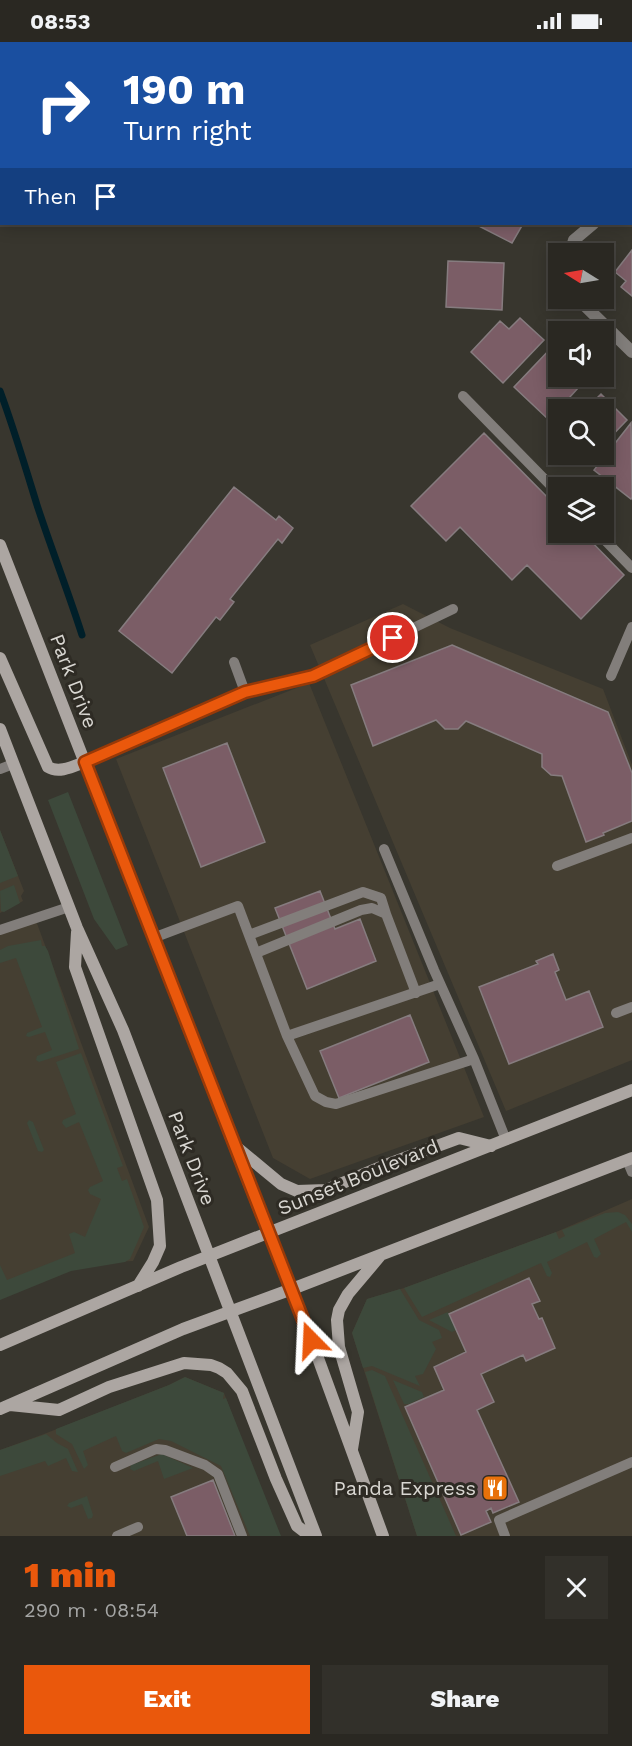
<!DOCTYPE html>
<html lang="en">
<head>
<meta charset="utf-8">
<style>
	body { margin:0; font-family:"Work Sans",sans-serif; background:#32302a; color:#f1f3f6; height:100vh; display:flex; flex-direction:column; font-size:22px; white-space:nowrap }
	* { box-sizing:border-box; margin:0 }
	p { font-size:20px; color:#a5a6a5 }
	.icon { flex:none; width:33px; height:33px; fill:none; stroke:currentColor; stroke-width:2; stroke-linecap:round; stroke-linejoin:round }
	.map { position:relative; height:1494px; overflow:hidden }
	.drawer { display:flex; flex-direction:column; background:#2a2822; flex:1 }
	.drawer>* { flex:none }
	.top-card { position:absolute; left:0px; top:0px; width:633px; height:183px; box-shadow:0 3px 15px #0003,0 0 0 2px #464440; background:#1a4fa0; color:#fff; overflow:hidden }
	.needle { width:39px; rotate:281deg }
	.buttons { position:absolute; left:548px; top:201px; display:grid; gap:12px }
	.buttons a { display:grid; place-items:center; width:66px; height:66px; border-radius:0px; background:#2a2822; box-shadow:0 3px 15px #0003,0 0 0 2px #464440; font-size:30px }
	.pin { position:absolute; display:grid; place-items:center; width:51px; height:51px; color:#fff; margin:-26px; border:3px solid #fff; border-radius:50%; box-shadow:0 2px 6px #0007 }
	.me { position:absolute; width:66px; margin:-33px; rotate:339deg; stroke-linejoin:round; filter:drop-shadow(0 0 4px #0008) }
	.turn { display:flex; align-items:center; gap:21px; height:126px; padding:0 24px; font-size:27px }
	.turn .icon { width:78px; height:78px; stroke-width:2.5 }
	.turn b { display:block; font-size:42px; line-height:51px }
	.then { display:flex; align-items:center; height:57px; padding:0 24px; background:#0003; gap:12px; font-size:22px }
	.round { display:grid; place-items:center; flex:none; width:63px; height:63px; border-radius:0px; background:#32302a }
	.headline { display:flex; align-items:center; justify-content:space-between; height:102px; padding:0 24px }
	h1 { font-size:36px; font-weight:800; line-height:45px; color:#ea580c }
	.action { display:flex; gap:12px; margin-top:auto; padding:12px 24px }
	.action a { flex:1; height:69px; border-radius:0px; background:#ea580c; color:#fff; font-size:24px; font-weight:800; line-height:69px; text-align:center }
	.action a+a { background:#32302a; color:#f1f3f6 }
	.status { display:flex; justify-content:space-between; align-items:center; height:42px; padding:0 30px; background:#2a2822; direction:ltr }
	.status svg { height:16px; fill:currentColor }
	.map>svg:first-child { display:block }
</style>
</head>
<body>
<div class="status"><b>08:53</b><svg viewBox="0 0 49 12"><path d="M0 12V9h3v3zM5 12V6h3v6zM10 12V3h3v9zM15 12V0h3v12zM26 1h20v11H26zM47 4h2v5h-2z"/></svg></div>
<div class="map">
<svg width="632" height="1494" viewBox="0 0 632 1494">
	<rect width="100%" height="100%" fill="#38362e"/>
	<path fill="#453f32" d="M403 562 450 586 603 647 632 723V1018L506 1069 310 603Z
		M309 641 484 1075 310 1137 273 1116 116 717Z
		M0 788 24 849 21 854 23 859 0 871Z
		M35 876 149 1185 133 1219 89 1221 0 1256V889Z
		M632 1157V1494H417L352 1291 367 1257 404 1246 556 1190Z
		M185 1335 224 1351 279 1494H0V1408L44 1392 169 1343Z"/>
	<path fill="#3d493b" d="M68 750 128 903 116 908 94 877 48 758Z
		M0 788 18 834 0 841Z
		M14 843 20 861 4 870 1 869 0 849Z
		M41 898 42 904H45L48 909 79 1007 39 1020 36 1018 37 1014 52 1008 45 990 29 995 26 994 27 991 42 985 16 916 0 921V908L8 904Z
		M81 1011 123 1124 117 1126 122 1139 127 1137 144 1185 130 1217 125 1220 71 1229 0 1258V1223L7 1238 75 1211 69 1192 74 1190 85 1195 101 1157 90 1152 88 1148 90 1145 103 1139 79 1080 66 1086 62 1081 63 1078 76 1072 56 1020Z
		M29 1078 33 1080 44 1108 42 1110 38 1109 27 1081Z
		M618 1170 625 1173 632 1182V1190L626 1180 594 1197 601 1212 597 1216 594 1215 587 1200 547 1220 552 1231 550 1235 547 1234 541 1221 422 1275 404 1246 556 1190 559 1197 565 1194 562 1188 605 1171Z
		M400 1247 419 1278 439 1288 442 1296 432 1300 436 1307 423 1332 415 1334 420 1344 372 1324 363 1326 352 1291 367 1257Z
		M448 1270 456 1288 452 1290 429 1278Z
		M372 1328 385 1334 456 1494H417L365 1330Z
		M185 1335 224 1351 223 1357 226 1356 281 1494H250L221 1424 171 1399 159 1397 126 1411 122 1409 116 1394 83 1409 88 1423 84 1427 72 1402 56 1392V1387L169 1343Z
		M393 1338 422 1350 424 1355 409 1362H404Z
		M46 1392 57 1401 68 1407 78 1430 72 1429 66 1416 48 1424 45 1419 0 1434V1408Z
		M162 1412 193 1426 164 1437 158 1419 134 1429 130 1427 131 1423Z
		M87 1454 93 1473 92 1476 88 1477 82 1462 71 1466 67 1464 69 1461Z"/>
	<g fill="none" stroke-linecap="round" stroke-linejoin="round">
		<path stroke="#001f29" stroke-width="7" d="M379 2 381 0
			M0 180H2
			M0 349C14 387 25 424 37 463 51 506 68 549 82 593"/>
	</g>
	<path fill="#7b5d66" stroke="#867c7f" stroke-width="1.5" d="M475 182H523L512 201Z
		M632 208V254L621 245 626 239 615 230Z
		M448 219 504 221 502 268 446 265Z
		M520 276 544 298 503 341 471 310 500 279 509 287Z
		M553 304 558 308V334H568L579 345 549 378 514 345Z
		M601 352 627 378 603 403V368H568L577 358 586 367Z
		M631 381 632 455 631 457 594 428Z
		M484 391 558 466V490H582L624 533 581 577 527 523 512 538 460 485 446 499 411 464Z
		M234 445 276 478 279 474 293 486 282 501 278 497 230 557 234 560 220 578 216 575 172 631 119 589Z
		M452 603 608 670 632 731V779L603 791 604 793 586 800 562 734 551 733 542 725V712L466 679 458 687H445L436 678 373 704 351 643Z
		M227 701 265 800 201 825 163 726Z
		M320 849 335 887 360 877 376 919 307 947 275 866Z
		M553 912 559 928 555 930 566 958 589 949 603 985 509 1022 479 945 538 922 536 919Z
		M410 973 429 1020 339 1056 320 1009Z
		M529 1236 540 1259 532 1262 539 1277 542 1276 555 1306 526 1319 523 1313 481 1332 494 1360 477 1368 519 1460 493 1471 491 1466 486 1469 491 1480 461 1493 405 1365 444 1348 434 1325 466 1310 449 1272Z
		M213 1438 235 1494H187L171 1455Z"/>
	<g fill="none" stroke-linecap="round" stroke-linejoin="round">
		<path stroke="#827e7b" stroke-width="10" d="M463 354 558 451
			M597 490 632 526
			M234 620 245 650
			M611 634 632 585
			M85 720 245 650 313 634 453 567
			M0 727 13 722
			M384 807 434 928 474 1017 506 1098
			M557 824 632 796
			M0 888 69 865
			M249 893 363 850 381 856 386 872
			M153 896 238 864 287 994 315 1054 326 1060 336 1062 474 1017
			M256 911 361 868 372 866 386 872 416 951
			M616 971 632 965
			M287 994 440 942
			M627 1118 632 1130
			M115 1425 156 1407 165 1408 205 1423 218 1432 242 1494
			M117 1494 138 1485
			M505 1494 499 1478 632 1420"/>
		<path stroke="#827e7b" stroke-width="12" d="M632 142V141
			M570 212 574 198 593 182
			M577 256 632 310"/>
		<path stroke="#aca6a2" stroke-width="12" d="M0 503 260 1170 303 1275 383 1494
			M0 616 48 725C59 732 74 724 85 720
			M0 687 77 886 123 988 316 1494
			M77 890 75 925 157 1158 160 1204 153 1220 138 1244
			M234 1103 281 1142 297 1149 326 1148 383 1124 459 1096 491 1104
			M0 1303 181 1225 632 1048
			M10 1363 59 1368 109 1345 184 1321 211 1323 219 1326 227 1331 242 1349 276 1437 297 1484 310 1494
			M0 1367 183 1287 292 1247 632 1116
			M352 1407 358 1370 339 1305 337 1278 339 1268 348 1252 380 1214"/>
	</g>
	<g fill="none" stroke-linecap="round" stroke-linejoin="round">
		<defs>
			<path id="route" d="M311 1298 85 720 245 650 313 634 393 596"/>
		</defs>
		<use href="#route" stroke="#983908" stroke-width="15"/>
		<use href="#route" stroke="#ea580c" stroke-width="10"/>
	</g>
	<defs>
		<symbol id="restaurant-square" viewBox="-11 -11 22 22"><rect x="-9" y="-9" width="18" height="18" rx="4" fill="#e8710a" stroke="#2e2b24"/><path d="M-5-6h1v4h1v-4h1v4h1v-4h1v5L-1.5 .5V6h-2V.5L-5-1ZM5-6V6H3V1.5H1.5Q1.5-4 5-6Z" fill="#fff"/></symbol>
	</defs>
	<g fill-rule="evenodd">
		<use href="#restaurant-square" x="480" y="1431" width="30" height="30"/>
	</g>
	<g text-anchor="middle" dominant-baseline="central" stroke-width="6" stroke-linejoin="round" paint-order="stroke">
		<g font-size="20" fill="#d9d7d2" stroke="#2e2b24">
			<text transform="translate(74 639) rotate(69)">Park Drive</text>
			<text transform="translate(192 1116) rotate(69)">Park Drive</text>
			<text transform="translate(358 1135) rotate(-22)">Sunset Boulevard</text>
		</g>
		<g font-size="20" fill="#d9d7d2" stroke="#2e2b24" text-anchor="end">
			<text x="476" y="1446">Panda Express</text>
		</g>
	</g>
</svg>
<div class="buttons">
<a><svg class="needle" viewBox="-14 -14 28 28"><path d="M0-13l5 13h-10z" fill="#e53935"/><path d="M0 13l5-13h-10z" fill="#a5a6a5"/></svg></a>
<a><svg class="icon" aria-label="sound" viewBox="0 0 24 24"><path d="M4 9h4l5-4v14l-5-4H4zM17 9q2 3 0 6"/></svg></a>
<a><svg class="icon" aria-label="search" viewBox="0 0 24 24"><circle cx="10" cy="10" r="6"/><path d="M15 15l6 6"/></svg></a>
<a><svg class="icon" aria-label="layers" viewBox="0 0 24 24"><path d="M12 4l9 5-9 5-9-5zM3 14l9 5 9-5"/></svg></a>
</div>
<div class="pin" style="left:393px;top:596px;background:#d93025"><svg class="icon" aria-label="arrive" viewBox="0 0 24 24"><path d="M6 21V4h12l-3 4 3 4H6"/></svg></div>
<svg class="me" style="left:311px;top:1298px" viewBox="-20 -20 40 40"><path d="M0-17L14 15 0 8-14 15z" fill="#ea580c" stroke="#fff" stroke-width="4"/></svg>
<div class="top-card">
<div class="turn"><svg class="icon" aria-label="right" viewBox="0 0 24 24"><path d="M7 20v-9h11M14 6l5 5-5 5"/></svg><div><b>190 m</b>Turn right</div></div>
<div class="then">Then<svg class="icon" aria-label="arrive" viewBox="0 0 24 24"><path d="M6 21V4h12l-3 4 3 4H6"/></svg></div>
</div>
</div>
<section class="drawer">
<div class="headline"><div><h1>1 min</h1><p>290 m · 08:54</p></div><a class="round"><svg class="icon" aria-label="close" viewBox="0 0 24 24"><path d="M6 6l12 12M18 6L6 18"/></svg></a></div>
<div class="action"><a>Exit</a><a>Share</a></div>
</section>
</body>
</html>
